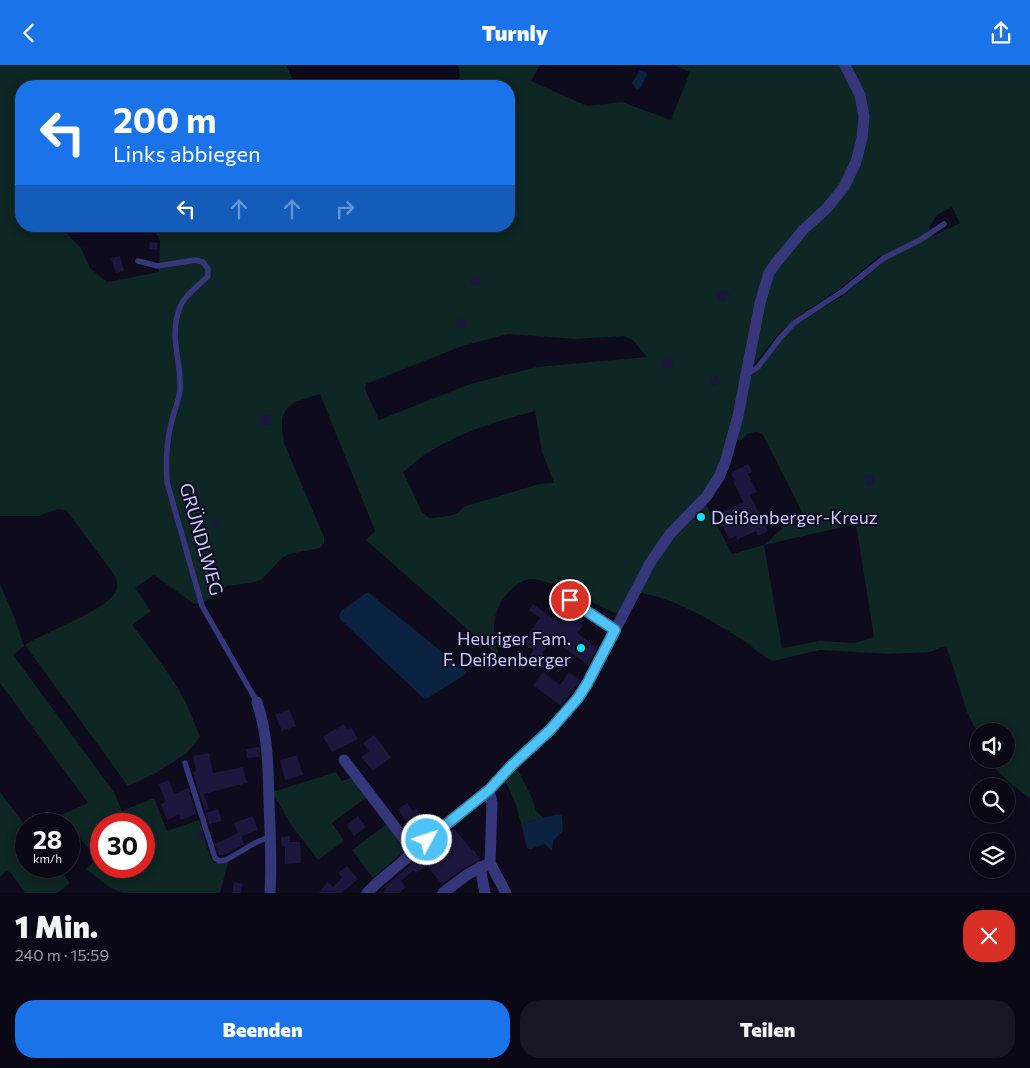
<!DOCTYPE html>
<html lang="de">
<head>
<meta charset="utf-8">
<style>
	body { margin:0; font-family:Commissioner,sans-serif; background:#181622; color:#f1f3f6; height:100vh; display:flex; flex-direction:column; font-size:19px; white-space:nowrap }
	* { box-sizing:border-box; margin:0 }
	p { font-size:16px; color:#999aa0 }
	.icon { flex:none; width:28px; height:28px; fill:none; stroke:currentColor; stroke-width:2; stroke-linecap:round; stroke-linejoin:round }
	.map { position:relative; height:828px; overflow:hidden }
	.sheet { display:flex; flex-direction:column; background:#0a0815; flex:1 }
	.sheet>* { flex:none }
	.hud { position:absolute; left:15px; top:15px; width:500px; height:152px; border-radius:20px; box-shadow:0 2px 12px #0003,0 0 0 1px #2a2934; background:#1a73e8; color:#fff; overflow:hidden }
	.fabs { position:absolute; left:970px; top:658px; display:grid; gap:10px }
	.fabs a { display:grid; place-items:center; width:45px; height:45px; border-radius:50%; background:#0a0815; box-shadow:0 2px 12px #0003,0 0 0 1px #2a2934; font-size:25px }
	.speed { position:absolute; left:15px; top:748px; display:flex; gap:10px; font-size:25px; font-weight:700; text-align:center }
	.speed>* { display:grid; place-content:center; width:65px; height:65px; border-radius:50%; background:#0a0815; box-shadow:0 2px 12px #0003,0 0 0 1px #2a2934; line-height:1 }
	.speed small { font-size:12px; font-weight:400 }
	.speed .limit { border:8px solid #d22; background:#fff; color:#111 }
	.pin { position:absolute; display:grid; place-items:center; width:42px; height:42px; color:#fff; margin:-21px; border:2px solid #fff; border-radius:50%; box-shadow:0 1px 5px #0007 }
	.me { position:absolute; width:55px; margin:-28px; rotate:50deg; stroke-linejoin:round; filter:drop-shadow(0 0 4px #0008) }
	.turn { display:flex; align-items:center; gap:18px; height:105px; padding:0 15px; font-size:22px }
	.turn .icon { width:65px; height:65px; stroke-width:2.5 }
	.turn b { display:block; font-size:35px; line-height:42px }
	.lanes { display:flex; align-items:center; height:48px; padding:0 15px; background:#0003; justify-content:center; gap:25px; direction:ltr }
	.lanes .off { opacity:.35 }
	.round { display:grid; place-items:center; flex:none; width:52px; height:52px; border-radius:20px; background:#181622 }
	.headline { display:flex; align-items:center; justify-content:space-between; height:85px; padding:0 15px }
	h1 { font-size:30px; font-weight:800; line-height:38px }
	.button { display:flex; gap:10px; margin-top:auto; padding:10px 15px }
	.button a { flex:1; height:58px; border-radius:20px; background:#1a73e8; color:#fff; font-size:20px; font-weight:800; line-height:58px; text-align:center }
	.button a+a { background:#181622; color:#f1f3f6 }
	header { display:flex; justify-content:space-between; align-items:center; height:65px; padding:0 15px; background:#1a73e8; color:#fff; font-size:22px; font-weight:800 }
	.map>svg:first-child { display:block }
</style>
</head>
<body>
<header><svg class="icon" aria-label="back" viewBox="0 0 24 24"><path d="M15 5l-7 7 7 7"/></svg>Turnly<svg class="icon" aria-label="share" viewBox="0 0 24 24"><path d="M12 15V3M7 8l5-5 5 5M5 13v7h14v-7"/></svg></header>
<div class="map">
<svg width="1030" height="828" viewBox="0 0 1030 828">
	<rect width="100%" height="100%" fill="#0d0b1c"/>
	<path fill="#0e2624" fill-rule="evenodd" d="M0 0H286L296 21H21V161H59L81 183 90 203 107 217 159 207 160 175 153 164 120 165 119 161H509V21H454L460 12 458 0H540L531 16 587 41 622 37 671 55 690 7 674 0H1030V733C1013 721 999 710 987 694H1006V666H979V672L967 647 947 583 942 582 930 587 888 589 820 585 773 596C761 591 752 581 741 574 713 556 671 531 638 528L653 500 672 470 705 437 732 489 764 480 785 461 804 451 763 370 758 367C751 367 746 369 742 375H735L750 313 760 303 781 275 796 260 845 229 885 196 881 190 841 223 793 255 777 271 754 299 752 298 769 220 772 210 788 187 783 184C777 191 772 197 767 205 753 233 750 278 744 309 739 337 732 370 722 397 711 429 685 443 666 468 647 493 634 522 619 550 601 542 547 512 530 514 518 516 507 527 501 537 490 556 494 577 501 596L493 587 366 475 375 466 320 329 295 337 287 343 282 353V365L284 378 324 472V478L320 483 289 489 282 493 262 514 256 517 227 521 217 526 205 537 194 539 154 510 135 523 151 546 132 560C151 585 171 609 185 636 191 648 195 660 200 672L187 688 154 709 128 721 25 580C46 566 106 546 116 526 118 521 117 516 115 511L66 445 58 444 39 451H0ZM952 142 960 158 933 171 929 163 937 150ZM508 269 576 274 624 271 633 275 647 292 537 302 470 319 379 355 365 324 366 319 462 281ZM535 346 542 387 554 418 539 419 466 441C461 443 460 447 455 449 448 452 438 452 430 453L422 447 403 407C411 401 419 393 427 388 461 367 497 356 535 346ZM856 459 874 572 854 578 820 576 782 583 764 480Z
		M0 519 15 554 24 581 13 590 114 727 122 746 154 733 167 766 199 755 210 792 214 798H228L220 828H122L109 822 86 804 97 794 61 750 88 738 0 618ZM101 759H144V801H101Z
		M516 701 532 733 536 746 544 753 524 758 522 762 515 737 504 713Z
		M336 707 342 716 352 712 367 732 332 758 344 776 318 795 292 761 272 727Z
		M0 727 26 761V801H57L70 818 57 828H25L10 807 6 806 0 812Z
		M387 759 405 782 404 786 373 813 352 785Z"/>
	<path fill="#0b2240" d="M640 5 646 7 647 10 641 22 638 24 635 23 632 18Z
		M366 528H369L467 607 466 609 426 634 423 633 341 555 339 550 341 546Z
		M558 749 562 751 563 766 553 776 552 786 545 779 531 784 527 783 522 762 524 758Z"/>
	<path fill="#1d173d" d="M150 177 158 178 157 185 149 184Z
		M120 191 124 206 116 208 111 193Z
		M479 211 481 218 473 221 470 214Z
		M725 224 730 231 722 238 716 230Z
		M464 253 467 260 458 263 455 256Z
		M671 292 673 302 664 304 662 295Z
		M717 311 720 318 712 321 709 313Z
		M261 350H271V360H260Z
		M748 399 752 407 748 409 757 427 750 430 768 466 758 471 756 466 737 475 736 471 729 474 718 450 743 437 733 416 735 415 731 408Z
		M871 409 875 418 868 421 864 412Z
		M218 454 220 462 213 463 211 456Z
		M533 539 559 558 567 548 583 560 577 568 597 583 588 600 552 574 542 588 555 598 548 608 528 593 534 585 522 577 540 553 529 545Z
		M543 607 560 620 569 607 580 615 561 641 533 620Z
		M289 644 296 661 282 666 275 650Z
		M344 659 347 664 351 662 358 674 332 687 323 672Z
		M374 670 391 692 373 706 361 692 369 686 363 678Z
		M259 682 260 692 247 693 246 684Z
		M209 688 213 708 243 702 247 718 204 729 209 744 205 746 193 707 196 706 193 691Z
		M297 690 303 710 285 715 280 695Z
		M169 715 174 729 188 723 196 749 181 755 179 750 167 755 161 739 166 737 159 719Z
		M407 738 413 746 417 744 425 754 411 764 398 744Z
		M218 744 222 756 209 759 206 748Z
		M253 751 258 765 241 771 244 779 224 790H219L215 779 238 768 234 758Z
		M358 751 366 762 354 771 346 760Z
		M454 764 473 786 474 785 480 795 464 803 442 819 427 801 416 808 414 805 401 816 406 822 399 828H383L386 824 384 822Z
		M202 767 204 774 197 775 196 768Z
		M290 771V777H300L301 798 285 799V781L282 782 281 772Z
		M347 801 358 814 342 828H319L327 817 333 822 342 813 338 808Z
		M234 817 243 819 241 828H232Z"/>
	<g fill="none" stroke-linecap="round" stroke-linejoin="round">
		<path stroke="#36377b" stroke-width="5.5" d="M138 196 158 201 195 195 203 197 208 204V211C199 221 185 229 180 242 168 274 182 295 180 326 178 339 172 351 170 364 166 381 166 400 167 417L202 541 257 637
			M747 310 758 302 780 273 794 258 843 226 884 193 920 175 944 159
			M570 535 615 565
			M185 698 215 793 219 796 226 795 255 778 271 771"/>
		<path stroke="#36377b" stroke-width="11" d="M257 637C268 670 268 701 269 736 270 766 272 797 270 828
			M344 695 414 787
			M489 725 492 738 490 798 506 828
			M480 802 485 828
			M367 828 378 817 489 725 511 701 550 665 578 633 587 619 650 498 670 469 706 432 719 412 725 398 738 351 760 238 769 208 776 198 803 165 827 143 844 122 856 97 862 73 864 51 860 30 845 0
			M443 828 468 809 490 798"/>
	</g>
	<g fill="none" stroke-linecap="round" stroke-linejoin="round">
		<defs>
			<path id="route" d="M427 775 489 725 511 701 550 665 578 633 587 619 615 565 570 535"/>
		</defs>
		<use href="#route" stroke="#337fa1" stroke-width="12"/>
		<use href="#route" stroke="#4fc3f7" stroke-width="9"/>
	</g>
	<g fill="#00e6f1" stroke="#0d0b1c" stroke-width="2">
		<circle cx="701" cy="452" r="5"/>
		<circle cx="581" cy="583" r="5"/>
	</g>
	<g text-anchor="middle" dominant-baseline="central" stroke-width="4" stroke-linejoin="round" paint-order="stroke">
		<g font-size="18" fill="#cac7ff" stroke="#0d0b1c" text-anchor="start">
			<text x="711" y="452">Deißenberger-Kreuz</text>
			<text x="571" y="573" text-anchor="end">Heuriger Fam.<tspan x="571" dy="21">F. Deißenberger</tspan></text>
		</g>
		<g font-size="18" fill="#cac7ff" stroke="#0d0b1c">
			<text transform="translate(202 474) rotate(74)">GRÜNDLWEG</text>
		</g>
	</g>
</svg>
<div class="fabs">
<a><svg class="icon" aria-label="sound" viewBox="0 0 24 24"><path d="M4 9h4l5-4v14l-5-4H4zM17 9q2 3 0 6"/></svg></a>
<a><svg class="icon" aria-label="search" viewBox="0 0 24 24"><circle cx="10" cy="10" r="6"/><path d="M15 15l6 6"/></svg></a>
<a><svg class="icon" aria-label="layers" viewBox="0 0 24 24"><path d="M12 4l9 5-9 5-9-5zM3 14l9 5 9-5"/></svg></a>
</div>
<div class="speed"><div>28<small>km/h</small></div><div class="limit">30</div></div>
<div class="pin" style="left:570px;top:535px;background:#d93025"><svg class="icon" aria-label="arrive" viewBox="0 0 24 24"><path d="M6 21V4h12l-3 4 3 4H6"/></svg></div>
<svg class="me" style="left:427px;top:775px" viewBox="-20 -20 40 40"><circle r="17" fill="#4fc3f7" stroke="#fff" stroke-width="3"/><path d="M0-11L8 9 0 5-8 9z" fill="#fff"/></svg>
<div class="hud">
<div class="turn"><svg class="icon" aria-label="left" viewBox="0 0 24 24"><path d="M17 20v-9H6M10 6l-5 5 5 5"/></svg><div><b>200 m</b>Links abbiegen</div></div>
<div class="lanes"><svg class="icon" aria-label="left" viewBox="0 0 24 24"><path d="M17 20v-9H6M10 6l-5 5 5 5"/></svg><svg class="icon off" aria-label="ahead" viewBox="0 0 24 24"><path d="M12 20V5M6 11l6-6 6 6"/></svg><svg class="icon off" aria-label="ahead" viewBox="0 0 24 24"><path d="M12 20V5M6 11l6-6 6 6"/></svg><svg class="icon off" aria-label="right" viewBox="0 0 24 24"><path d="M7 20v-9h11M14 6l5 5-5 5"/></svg></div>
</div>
</div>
<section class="sheet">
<div class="headline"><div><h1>1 Min.</h1><p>240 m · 15:59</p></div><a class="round" style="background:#d93025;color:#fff"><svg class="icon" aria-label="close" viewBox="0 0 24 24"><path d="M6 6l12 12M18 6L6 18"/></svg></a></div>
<div class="button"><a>Beenden</a><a>Teilen</a></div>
</section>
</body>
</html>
